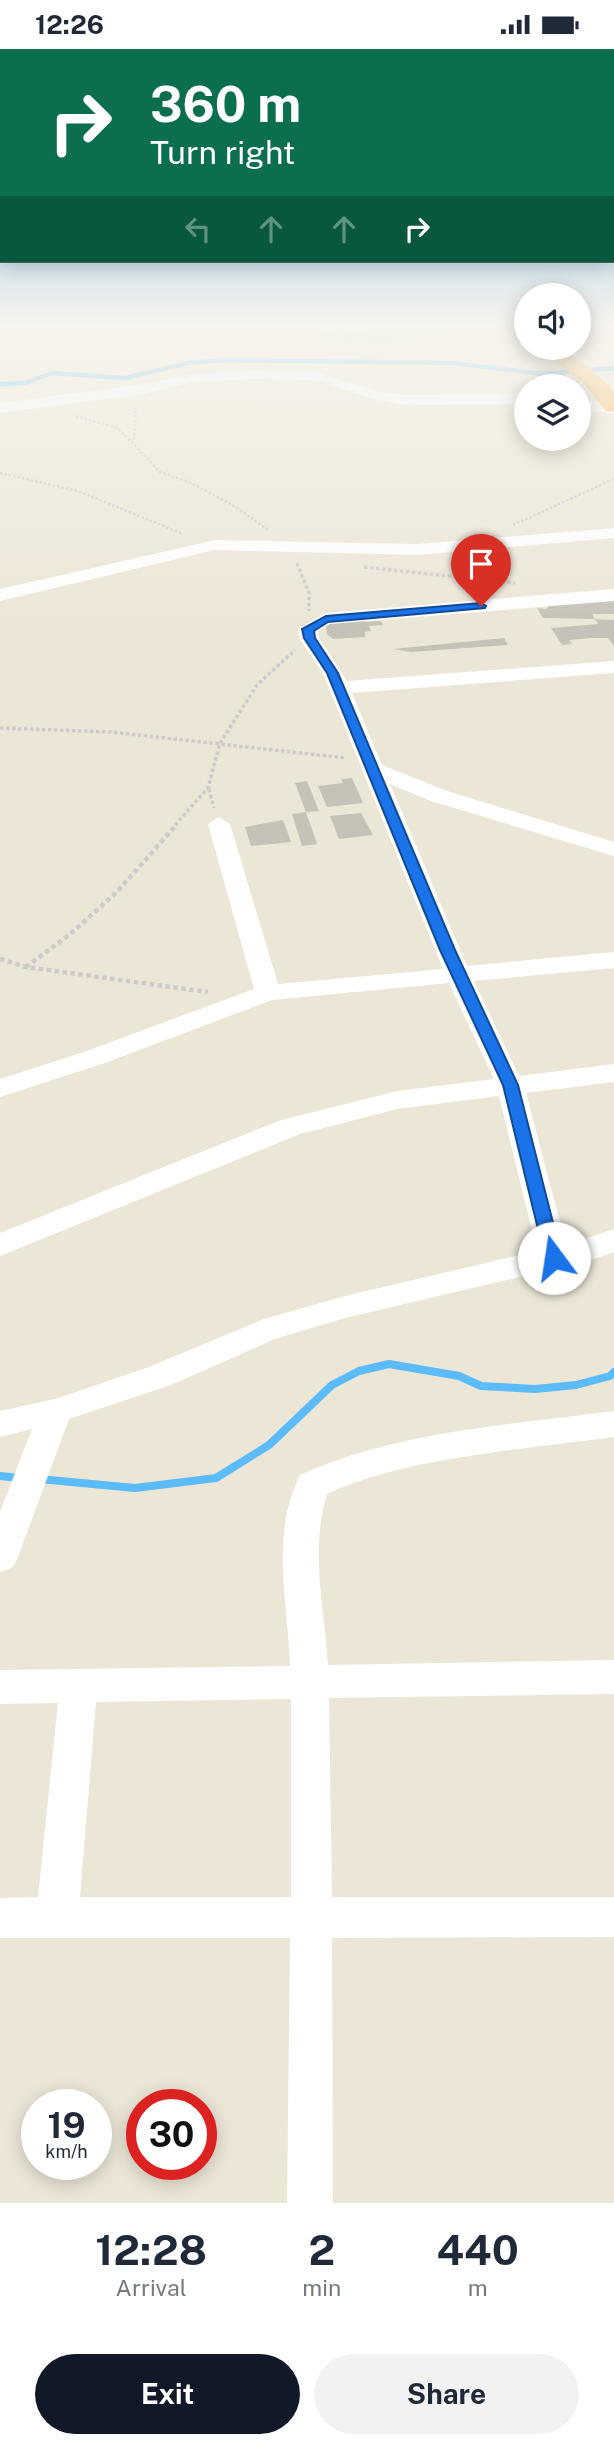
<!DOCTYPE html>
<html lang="en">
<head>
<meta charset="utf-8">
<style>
	body { margin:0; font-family:"Public Sans",sans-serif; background:#f2f2f3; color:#1f2937; height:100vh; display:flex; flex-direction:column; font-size:26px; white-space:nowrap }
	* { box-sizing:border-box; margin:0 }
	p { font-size:23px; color:#747a83 }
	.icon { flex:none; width:38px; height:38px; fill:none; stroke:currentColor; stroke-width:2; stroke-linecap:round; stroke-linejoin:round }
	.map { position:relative; height:2154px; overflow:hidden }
	.panel { display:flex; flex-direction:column; background:#fff; flex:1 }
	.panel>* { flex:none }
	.top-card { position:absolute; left:0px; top:0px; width:614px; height:214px; box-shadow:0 4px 18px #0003; background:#0b6e4f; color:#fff; overflow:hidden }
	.buttons { position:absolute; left:514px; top:234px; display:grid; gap:14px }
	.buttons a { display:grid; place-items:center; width:77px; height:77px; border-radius:50%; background:#fff; box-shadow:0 4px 18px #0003; font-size:35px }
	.speed { position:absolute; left:21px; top:2040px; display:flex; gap:14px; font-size:35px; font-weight:700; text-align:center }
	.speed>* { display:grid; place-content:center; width:91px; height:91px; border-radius:50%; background:#fff; box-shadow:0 4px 18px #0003; line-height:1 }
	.speed small { font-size:18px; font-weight:400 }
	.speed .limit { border:10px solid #d22; background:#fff; color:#111 }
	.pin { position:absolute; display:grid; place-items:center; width:60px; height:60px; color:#fff; margin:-72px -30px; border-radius:50% 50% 50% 0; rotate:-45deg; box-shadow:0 0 7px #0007 }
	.pin .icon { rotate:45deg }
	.me { position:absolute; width:77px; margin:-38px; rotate:346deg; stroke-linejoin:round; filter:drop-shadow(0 0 5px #0008) }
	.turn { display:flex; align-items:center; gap:24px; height:147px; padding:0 35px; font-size:32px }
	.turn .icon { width:91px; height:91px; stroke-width:2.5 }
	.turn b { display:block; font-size:49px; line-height:60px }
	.lanes { display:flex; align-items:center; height:66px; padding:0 35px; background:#0003; justify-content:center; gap:35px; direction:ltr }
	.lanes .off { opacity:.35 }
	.eta { display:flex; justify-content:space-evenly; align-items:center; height:119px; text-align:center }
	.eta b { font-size:42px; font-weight:700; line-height:49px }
	.primary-button { display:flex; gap:14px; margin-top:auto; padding:14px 35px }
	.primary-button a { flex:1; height:80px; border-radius:42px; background:#111827; color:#fff; font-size:28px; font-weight:700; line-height:80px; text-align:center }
	.primary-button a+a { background:#f2f2f3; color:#1f2937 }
	.status { display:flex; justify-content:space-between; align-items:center; height:49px; padding:0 35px; background:#fff; direction:ltr }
	.status svg { height:19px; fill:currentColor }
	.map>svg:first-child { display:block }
</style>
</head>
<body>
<div class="status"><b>12:26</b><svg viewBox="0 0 49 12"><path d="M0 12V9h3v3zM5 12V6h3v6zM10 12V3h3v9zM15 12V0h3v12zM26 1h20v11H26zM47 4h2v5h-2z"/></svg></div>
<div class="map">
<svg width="614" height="2154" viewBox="0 0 614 2154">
	<rect width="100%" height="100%" fill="#ece6d7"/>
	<path fill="#a0ea8c" d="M376 278H413L422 283 433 281 421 278H434L447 283C436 289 424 283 414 285L421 289 418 290 399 289 396 293C376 296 360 289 347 294L332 287 329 289 335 292 317 291 321 284 317 282 334 283 330 285 356 290 358 288 335 284C348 277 359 285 370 283L364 280Z"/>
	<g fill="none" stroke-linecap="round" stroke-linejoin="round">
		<path stroke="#5cbcfb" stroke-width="4.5" d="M0 335 25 334 52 324 125 329 188 314 223 311 452 314 544 325 614 319"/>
		<path stroke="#5cbcfb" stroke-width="8" d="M0 1427 20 1429
			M39 1430 135 1439 216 1429 269 1396 332 1336 359 1322 389 1315 459 1327 481 1337 535 1340 576 1336 610 1327 614 1323"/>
	</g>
	<path fill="#c7c2b7" d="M614 547V565H592L595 570 614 571V597L608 589H592L569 591 572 595 562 596 551 579 598 575 595 570 543 569 537 559 546 560 548 559 546 554Z
		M365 570 366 573 381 572 383 576 369 577 371 582 365 583V588L333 590 327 585 326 575Z
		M504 589 508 596 411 603 393 600Z
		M352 729 363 754 327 758 318 737 343 734 341 730Z
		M307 732 319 762 306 763 317 795 302 797 292 765 306 763 295 734Z
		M361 764 373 786 339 790 330 767Z
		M283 771 291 793 251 797 245 778Z"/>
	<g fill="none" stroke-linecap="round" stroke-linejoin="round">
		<path stroke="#cbcbcb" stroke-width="2.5" stroke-dasharray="2.5 2" stroke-linecap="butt" d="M0 296 27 278
			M76 367 118 379 160 423 189 433 236 458 268 481
			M134 391 136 358
			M0 424 78 442 183 485
			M513 476 614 430"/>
		<path stroke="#cbcbcb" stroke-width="3.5" stroke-dasharray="3.5 2.5" stroke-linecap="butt" d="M297 514 309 544V562
			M364 518 515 534
			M0 679 111 683 346 709
			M209 740 214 759
			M175 776 208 739 220 694 257 636 295 601"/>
		<path stroke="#cbcbcb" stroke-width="4.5" stroke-dasharray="4.5 3.5" stroke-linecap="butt" d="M0 910 26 918 208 943
			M26 918 69 886 116 844 177 775"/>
		<path fill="#fff" fill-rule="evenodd" d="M251 322 315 323 380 343 406 346 527 345V355L406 356 373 350 314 331 251 330 193 333 144 345 0 364V354L144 335 193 325Z
			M579 351 614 355V365L579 361Z
			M614 479V489L418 506 215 501 0 552V540L215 491 418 495Z
			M614 540V552L330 575 318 582 319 589 347 632 614 612V624L352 644 382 716 447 742 614 793V807L431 752 390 735 467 917 614 903V919L474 932 519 1027 614 1015V1033L526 1044 566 1196 614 1180V1203L588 1212 345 1269 275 1290 171 1336 69 1370 18 1508 13 1518 0 1523V1463L32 1380 0 1388V1362L55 1350 149 1318 264 1270 345 1247 537 1202 499 1047 397 1060 300 1085 0 1207V1184L281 1071 397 1042 494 1030 449 934 272 951 102 1015 0 1048V1030L84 1003 254 940 208 775 219 768 230 775 278 935 443 920 323 624 299 589 298 580 326 564Z
			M614 1362V1388C527 1400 406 1408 327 1445 310 1501 324 1558 328 1616L614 1611V1645L329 1649 332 1848H614V1888L332 1889 333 2154H287L290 1889H0V1849L38 1848 58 1654 0 1655V1621L290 1617C288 1554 270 1485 300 1426 397 1382 510 1376 614 1362ZM291 1650V1848H80L96 1653Z"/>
		<path fill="#ffb24f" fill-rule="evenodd" d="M498 278 527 280V294Z
			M537 299H562L591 320 614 342V363L606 362 585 336Z"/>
	</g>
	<linearGradient id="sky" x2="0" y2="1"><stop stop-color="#70b7f0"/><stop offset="0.48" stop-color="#f6f4ed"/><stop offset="1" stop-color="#f6f4ed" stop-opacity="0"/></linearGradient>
	<rect width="614" height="579" fill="url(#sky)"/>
	<path fill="#1a73e8" stroke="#114b97" stroke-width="2" d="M481 554 486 557 485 559 328 573 314 582 315 589 338 624 455 901 518 1036 562 1209 554 1215 545 1209 503 1036 440 901 327 624 304 589 302 580 326 567Z"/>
</svg>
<div class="buttons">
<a><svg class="icon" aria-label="sound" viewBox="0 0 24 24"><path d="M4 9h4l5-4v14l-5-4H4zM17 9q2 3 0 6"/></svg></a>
<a><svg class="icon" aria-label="layers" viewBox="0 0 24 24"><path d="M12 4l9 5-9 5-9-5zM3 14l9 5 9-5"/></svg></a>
</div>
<div class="speed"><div>19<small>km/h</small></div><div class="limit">30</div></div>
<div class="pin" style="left:481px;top:557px;background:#d93025"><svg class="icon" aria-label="arrive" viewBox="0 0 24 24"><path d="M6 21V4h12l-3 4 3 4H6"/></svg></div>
<svg class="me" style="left:554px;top:1209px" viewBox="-20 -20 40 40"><circle r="19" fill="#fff"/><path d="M0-13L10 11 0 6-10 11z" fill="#1a73e8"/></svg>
<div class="top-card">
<div class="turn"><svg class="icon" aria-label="right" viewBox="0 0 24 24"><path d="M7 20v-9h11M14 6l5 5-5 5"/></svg><div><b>360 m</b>Turn right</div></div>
<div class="lanes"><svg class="icon off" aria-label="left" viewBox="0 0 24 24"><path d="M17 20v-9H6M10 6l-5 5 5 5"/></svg><svg class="icon off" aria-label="ahead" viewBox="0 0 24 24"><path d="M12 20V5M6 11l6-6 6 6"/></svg><svg class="icon off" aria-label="ahead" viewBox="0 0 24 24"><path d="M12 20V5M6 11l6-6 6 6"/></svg><svg class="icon" aria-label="right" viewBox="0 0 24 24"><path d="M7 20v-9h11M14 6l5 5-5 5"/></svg></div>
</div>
</div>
<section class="panel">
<div class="eta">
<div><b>12:28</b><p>Arrival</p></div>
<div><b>2</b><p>min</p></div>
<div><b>440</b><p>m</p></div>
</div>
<div class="primary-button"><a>Exit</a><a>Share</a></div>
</section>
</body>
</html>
